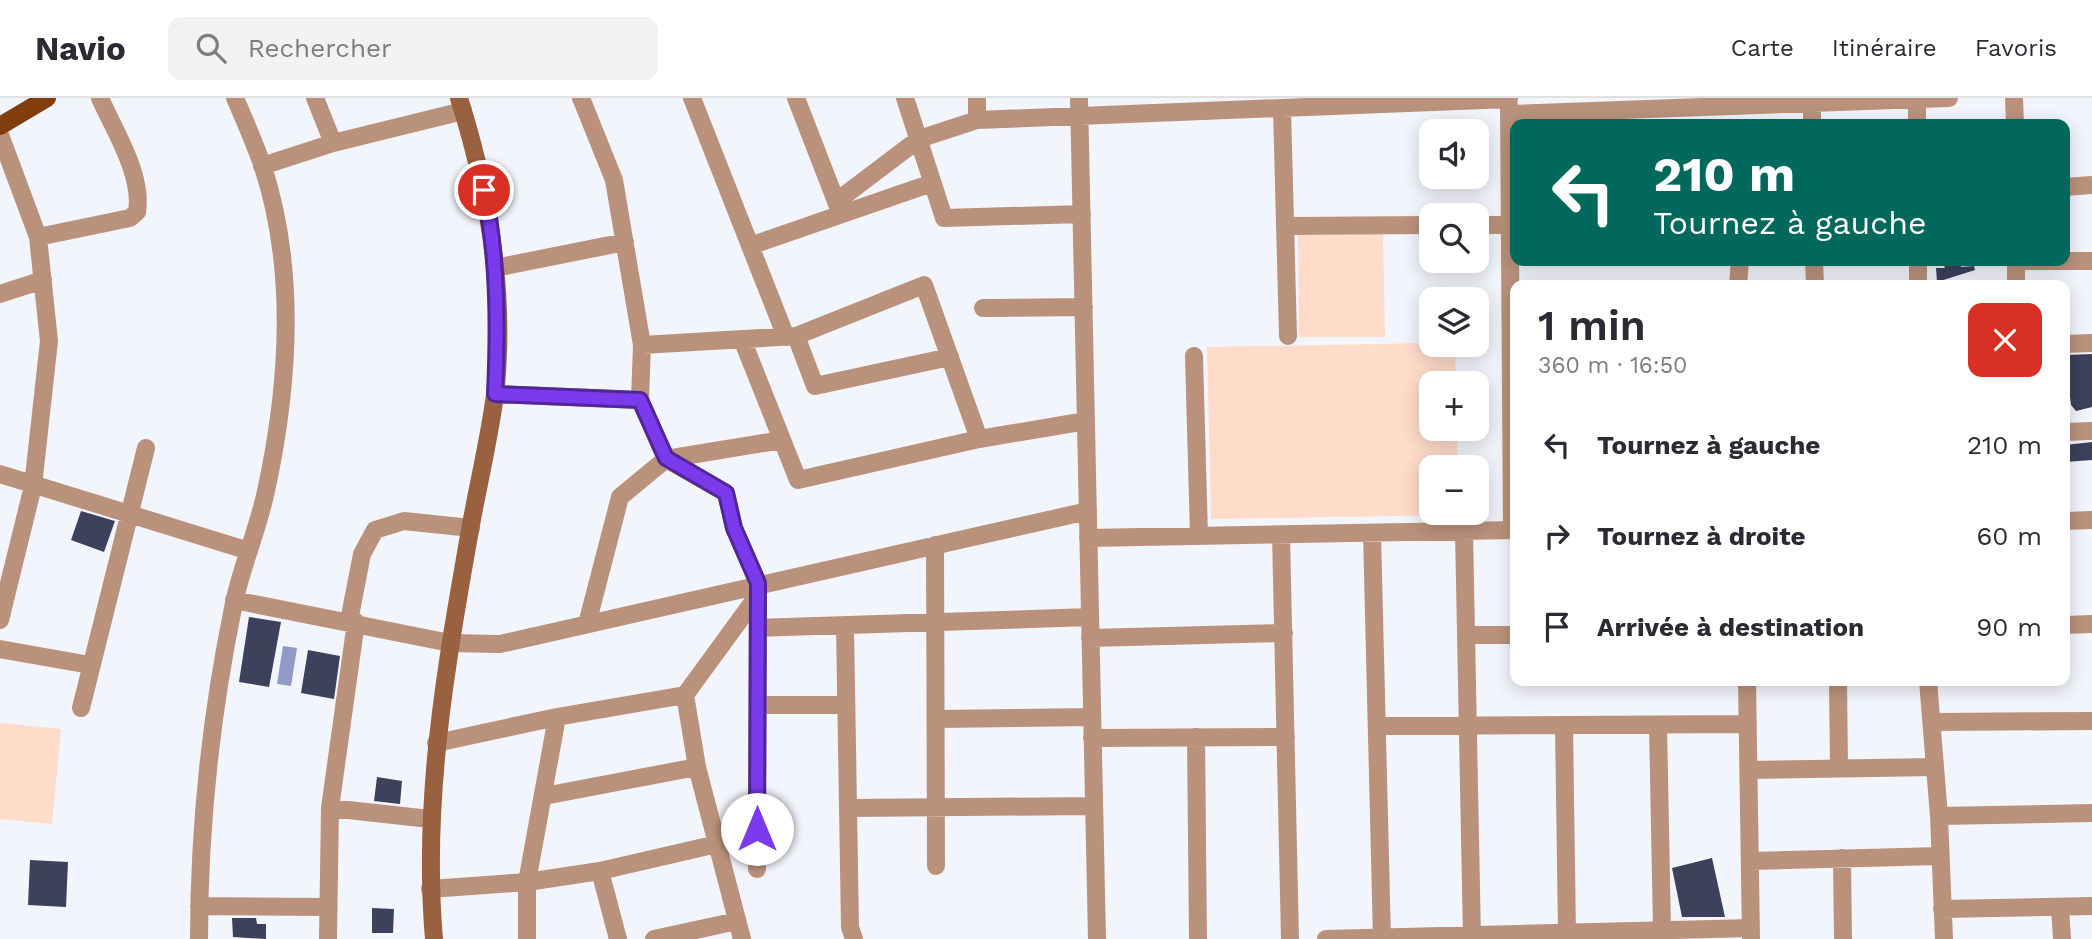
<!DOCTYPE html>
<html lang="fr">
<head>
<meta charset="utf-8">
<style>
	body { margin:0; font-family:"Work Sans",sans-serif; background:#f2f2f3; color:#2b2b33; height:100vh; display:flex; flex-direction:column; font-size:26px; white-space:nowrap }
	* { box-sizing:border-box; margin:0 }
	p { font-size:23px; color:#7c7c81 }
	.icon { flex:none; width:38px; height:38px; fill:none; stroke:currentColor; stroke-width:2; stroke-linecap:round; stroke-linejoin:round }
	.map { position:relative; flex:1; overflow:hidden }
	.details { position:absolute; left:1510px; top:182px; width:560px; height:406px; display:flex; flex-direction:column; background:#fff; border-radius:14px; box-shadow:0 4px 18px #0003 }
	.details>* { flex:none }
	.top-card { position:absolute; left:1510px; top:21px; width:560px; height:147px; border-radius:14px; box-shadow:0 4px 18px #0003; background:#00695c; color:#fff; overflow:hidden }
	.buttons { position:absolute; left:1419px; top:21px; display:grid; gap:14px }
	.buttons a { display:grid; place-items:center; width:70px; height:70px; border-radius:14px; background:#fff; box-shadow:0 4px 18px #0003; font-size:35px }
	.pin { position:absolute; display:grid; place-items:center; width:60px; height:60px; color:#fff; margin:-30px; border:4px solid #fff; border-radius:50%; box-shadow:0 2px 7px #0007 }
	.me { position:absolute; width:77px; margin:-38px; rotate:0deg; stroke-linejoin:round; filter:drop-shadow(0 0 5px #0008) }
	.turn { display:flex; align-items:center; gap:24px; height:147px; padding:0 28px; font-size:32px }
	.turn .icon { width:91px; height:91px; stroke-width:2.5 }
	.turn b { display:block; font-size:49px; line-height:60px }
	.round { display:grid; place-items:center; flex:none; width:74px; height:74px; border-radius:14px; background:#f2f2f3 }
	.overview { display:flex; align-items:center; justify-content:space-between; height:119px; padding:0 28px }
	h1 { font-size:42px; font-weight:600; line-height:52px }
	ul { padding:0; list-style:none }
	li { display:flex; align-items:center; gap:21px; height:91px; padding:0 28px }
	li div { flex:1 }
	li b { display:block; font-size:26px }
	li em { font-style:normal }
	header { display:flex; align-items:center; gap:42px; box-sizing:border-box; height:98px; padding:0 35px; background:#fff; border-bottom:2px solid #e1e1e2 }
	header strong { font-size:33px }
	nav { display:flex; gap:38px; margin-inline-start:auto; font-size:24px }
	.search { width:490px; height:63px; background:#f2f2f3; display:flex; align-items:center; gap:18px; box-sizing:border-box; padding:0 24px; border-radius:14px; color:#7c7c81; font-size:26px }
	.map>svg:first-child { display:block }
</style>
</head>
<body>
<header>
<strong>Navio</strong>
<div class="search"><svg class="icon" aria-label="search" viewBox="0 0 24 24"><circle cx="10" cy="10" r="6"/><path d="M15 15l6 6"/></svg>Rechercher</div>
<nav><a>Carte</a><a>Itinéraire</a><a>Favoris</a></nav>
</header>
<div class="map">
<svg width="2092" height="841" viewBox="0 0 2092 841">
	<rect width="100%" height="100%" fill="#f3f5fc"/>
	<path fill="#ffdbc9" d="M1383 136 1385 239H1299L1298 137Z
		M1431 245 1455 247 1456 285H1432V331H1457L1458 369H1432V415L1459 417 1211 421 1207 249Z
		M0 625 61 631 52 726 0 721Z"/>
	<path fill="#9099c7" d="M283 548 297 550 291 588 277 586Z"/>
	<path fill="#3c415c" d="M1942 163H1960L1961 169 1974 168 1975 172 1937 184 1936 170H1945Z
		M2092 256V309L2076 313 2071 307 2065 257Z
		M2092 344V362L2065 364V347Z
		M81 413 115 423 104 454 71 442Z
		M249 519 281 524 269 589 239 584Z
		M308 552 340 558 334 601 301 595Z
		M377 679 402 683 400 706 374 703Z
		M1712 760 1725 819H1682L1672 770Z
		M30 762 68 764 66 809 28 807Z
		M372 810 394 811 393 835H372Z
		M232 820H256L257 826H266V841L233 839Z"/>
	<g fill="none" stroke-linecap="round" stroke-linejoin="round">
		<path stroke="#ba927c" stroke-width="18" d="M315 0 333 45
			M581 0 614 82 642 247 640 302 666 361 726 395 734 430 758 485 757 771
			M692 0 786 239
			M796 0 839 111
			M905 0 944 120 1082 116
			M977 0V22
			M1079 0 1097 841
			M1917 0V26
			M2014 0 2015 26
			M1812 5V26
			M1509 7 1512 432
			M1282 11 1288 238
			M1509 16 1949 0
			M0 37 38 139 49 243 33 388 0 522
			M262 68 333 45 463 13
			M2065 89 2092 87
			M837 103 919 41 977 22 1509 1
			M1477 127H1510
			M1285 128 1432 127
			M38 139 130 120 137 114C143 77 115 34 100 0
			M750 148 932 85
			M1814 163 1815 187
			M1918 163V187
			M2016 163H2092
			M2016 163V187
			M495 170 625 144
			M1738 187 1740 163
			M0 196 43 182
			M983 210 1084 209
			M796 238 815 288 950 259
			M742 241 798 382 979 341 1086 323
			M2065 246 2092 245
			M642 247 796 238 924 187 979 341
			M1194 258 1199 438
			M495 296 640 302
			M2065 334 2092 333
			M0 376 249 453
			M2065 423 2092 422
			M1464 433 1472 841
			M1372 435 1382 841
			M1281 437 1290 841
			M1088 440 1516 432
			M935 447 936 768
			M234 502 450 545 500 546 1088 413
			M349 523 362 456 375 432 404 423 471 430
			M587 526 620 399 666 361 782 342
			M2065 527 2092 526
			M845 528 850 829 854 841
			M758 530 1090 519
			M1466 537H1516
			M1090 540 1284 535
			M0 551 90 567
			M1747 583 1751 841
			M1838 583 1839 670
			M1928 583 1939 718 1944 841
			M685 597 697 669 742 841
			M758 607H846
			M81 610 146 350
			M937 621 1092 619
			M1932 624 2092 623
			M1564 627 1567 835
			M1658 627 1662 832
			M1377 628 1748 626
			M1196 639 1198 841
			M1092 640 1286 639
			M436 645 557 619 685 597 758 497
			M1749 672 1935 669
			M544 698 697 669
			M330 710 430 721
			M849 710 1094 708
			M1939 718 2092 715
			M1842 760 1843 841
			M1750 763 1940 758
			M600 773 618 841
			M430 791 527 784 600 773 717 746
			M199 808 326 809
			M2060 809 2062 841
			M1942 811 2092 808
			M199 841C199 728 211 616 234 505 242 467 258 431 266 393 289 287 297 174 263 69 255 46 245 23 235 0
			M328 841 330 710 356 524
			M527 841V784L557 619
			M654 841 737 823
			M1326 841 1751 830"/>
		<path stroke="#9a6141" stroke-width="18" d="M434 841C422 703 446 568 470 432 478 387 489 342 495 297 506 197 489 95 459 0"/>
		<path stroke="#813d0e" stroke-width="18" d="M0 28 47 0"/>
	</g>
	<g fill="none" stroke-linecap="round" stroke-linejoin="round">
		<defs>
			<path id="route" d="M484 92C498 159 498 228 495 296L640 302 666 360 726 395 734 430 758 485 757 731"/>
		</defs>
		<use href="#route" stroke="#51269a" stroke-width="18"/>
		<use href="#route" stroke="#7c3aed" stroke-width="12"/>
	</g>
</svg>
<div class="buttons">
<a><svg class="icon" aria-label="sound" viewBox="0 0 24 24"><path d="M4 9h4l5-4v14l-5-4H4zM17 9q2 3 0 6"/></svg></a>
<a><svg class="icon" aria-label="search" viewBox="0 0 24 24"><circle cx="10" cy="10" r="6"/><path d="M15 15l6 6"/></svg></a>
<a><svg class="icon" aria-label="layers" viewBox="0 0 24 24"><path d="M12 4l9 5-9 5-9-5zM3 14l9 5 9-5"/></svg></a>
<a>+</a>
<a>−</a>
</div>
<div class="pin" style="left:484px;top:92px;background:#d93025"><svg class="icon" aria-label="arrive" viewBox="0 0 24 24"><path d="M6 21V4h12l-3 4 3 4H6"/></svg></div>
<svg class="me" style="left:757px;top:731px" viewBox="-20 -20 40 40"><circle r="19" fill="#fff"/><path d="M0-13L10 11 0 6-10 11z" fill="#7c3aed"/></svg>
<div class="top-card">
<div class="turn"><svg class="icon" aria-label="left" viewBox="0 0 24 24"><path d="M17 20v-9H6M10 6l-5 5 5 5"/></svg><div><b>210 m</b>Tournez à gauche</div></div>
</div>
<section class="details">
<div class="overview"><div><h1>1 min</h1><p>360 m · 16:50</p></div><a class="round" style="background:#d93025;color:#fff"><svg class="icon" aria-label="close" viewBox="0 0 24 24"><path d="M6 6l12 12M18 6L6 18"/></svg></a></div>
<ul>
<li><svg class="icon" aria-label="left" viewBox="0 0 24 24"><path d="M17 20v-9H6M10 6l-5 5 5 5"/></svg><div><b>Tournez à gauche</b></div><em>210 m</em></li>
<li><svg class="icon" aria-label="right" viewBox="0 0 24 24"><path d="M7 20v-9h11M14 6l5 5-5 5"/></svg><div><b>Tournez à droite</b></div><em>60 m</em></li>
<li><svg class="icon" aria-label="arrive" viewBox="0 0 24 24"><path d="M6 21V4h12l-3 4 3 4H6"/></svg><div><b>Arrivée à destination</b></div><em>90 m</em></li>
</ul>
</section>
</div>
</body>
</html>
